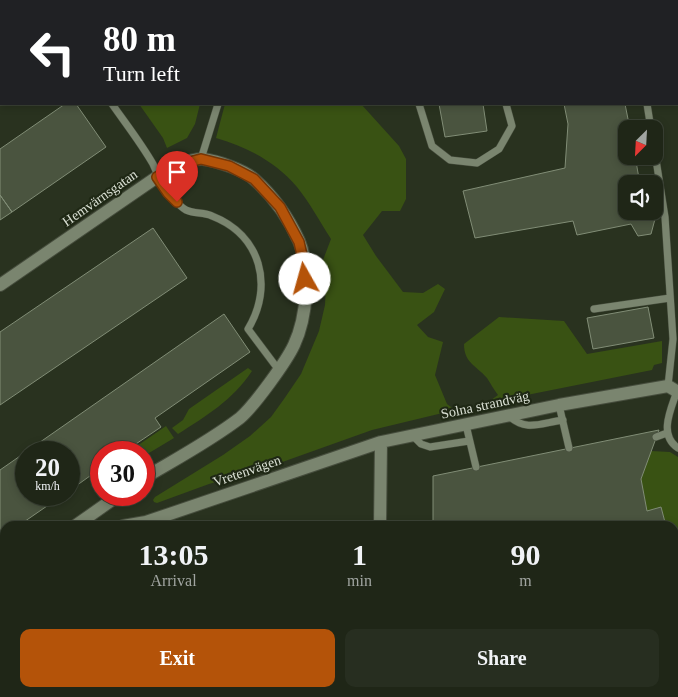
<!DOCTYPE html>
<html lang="en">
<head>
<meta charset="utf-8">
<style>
	body { margin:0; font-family:Georgia,serif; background:#272e20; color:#f1f3f6; height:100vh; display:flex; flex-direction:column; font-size:19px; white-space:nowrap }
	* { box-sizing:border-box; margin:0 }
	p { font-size:16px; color:#a1a5a1 }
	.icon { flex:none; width:28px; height:28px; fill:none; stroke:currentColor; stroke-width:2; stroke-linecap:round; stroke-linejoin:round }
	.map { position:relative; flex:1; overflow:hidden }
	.drawer { position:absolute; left:0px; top:521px; width:679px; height:176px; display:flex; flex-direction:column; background:#1f2617; border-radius:15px 15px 0 0; box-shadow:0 2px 8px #0003,0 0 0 1px #3c4336 }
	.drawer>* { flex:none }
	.top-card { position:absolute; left:0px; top:0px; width:679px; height:105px; box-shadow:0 2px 8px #0003,0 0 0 1px #3c4336; background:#202124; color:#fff; overflow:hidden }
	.needle { width:32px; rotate:204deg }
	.tools { position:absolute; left:618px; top:120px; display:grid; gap:10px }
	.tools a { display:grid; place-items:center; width:45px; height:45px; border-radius:10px; background:#1f2617; box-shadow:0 2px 8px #0003,0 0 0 1px #3c4336; font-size:25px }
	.speed { position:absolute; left:15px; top:441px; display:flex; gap:10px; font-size:25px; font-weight:700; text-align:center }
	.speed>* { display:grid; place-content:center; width:65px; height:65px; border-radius:50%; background:#1f2617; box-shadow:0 2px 8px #0003,0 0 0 1px #3c4336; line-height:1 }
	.speed small { font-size:12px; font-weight:400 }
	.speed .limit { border:8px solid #d22; background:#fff; color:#111 }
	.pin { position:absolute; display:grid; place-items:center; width:42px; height:42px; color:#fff; margin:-51px -21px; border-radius:50% 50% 50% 0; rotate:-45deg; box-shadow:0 0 5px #0007 }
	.pin .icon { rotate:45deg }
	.me { position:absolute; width:55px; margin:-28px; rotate:353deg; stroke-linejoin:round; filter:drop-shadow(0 0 4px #0008) }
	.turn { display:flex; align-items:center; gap:18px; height:105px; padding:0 20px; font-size:22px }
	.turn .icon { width:65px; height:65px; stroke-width:2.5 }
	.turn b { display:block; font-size:35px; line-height:42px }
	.eta { display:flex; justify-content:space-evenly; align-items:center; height:85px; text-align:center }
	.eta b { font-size:30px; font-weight:800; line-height:35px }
	.primary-button { display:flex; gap:10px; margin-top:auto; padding:10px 20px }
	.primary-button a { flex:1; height:58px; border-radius:10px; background:#b45309; color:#fff; font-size:20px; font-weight:800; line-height:58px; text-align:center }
	.primary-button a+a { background:#272e20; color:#f1f3f6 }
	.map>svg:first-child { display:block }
</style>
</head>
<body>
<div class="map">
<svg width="678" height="697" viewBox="0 0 678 697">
	<rect width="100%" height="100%" fill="#29321f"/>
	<path fill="#395213" d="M23 0H197L21 1Z
		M139 104H200L195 124 187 138 167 148 163 138Z
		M225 104H361L399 146 406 159V199L400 211H382L363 235 376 256 403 292 423 293 438 284 445 289 434 312 417 325 428 337 443 342 435 375 447 404 455 410 372 430 260 470 209 484 157 503 154 502 153 500 155 497 223 455 250 436 271 417 284 399 301 374 319 331 325 305 326 283 323 260 331 239C320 222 310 203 297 187 276 162 247 147 216 138Z
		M499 317 564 321 587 354 662 341V363L654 365 652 370 487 403 498 395C494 390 491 384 487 378 476 365 464 363 464 344Z
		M248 368 252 371C233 400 206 416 178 434L172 428 183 420 189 409Z
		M166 426 174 438 144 456V452H141L137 446Z
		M651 451 670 452 678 457V590H674V526H666L661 507 647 511 641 479Z"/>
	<path fill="#4a543f" stroke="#818d76" d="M415 0H465V1H415Z
		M499 0H562L563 1H499Z
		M65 104H76L106 147 12 212 0 195V149Z
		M439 104H483L487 131 445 137Z
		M564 104H625L630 129H626V156H635L640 184H626V211H647L655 219 651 234 638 236 631 224 577 235 573 221 475 238 463 191 565 168 568 124Z
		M0 195 12 212 0 220Z
		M153 228 187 278 0 405V332Z
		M648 307 654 338 593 349 587 318Z
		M224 314 250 352 155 418 161 427 124 452H101V468L69 491V452H26V495H63L18 526H5V535L0 538V470Z
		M659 430 641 479 647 511 661 507 666 526H433V476Z
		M674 630H678V697H491V692H674Z
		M107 692H137L136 697H106Z
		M203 692H238V697H203Z
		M305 692H342V697H305Z"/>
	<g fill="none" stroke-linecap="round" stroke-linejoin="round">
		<defs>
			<path id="service" d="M395 0V1
				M484 0V1
				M243 1 244 0
				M633 1V0
				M112 104C126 124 141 143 153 164 158 175 161 185 169 194 174 199 180 207 186 210 194 214 204 212 212 216 261 235 274 286 248 329L278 369
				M419 104 432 146 450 160 477 163 499 149 512 126 506 104
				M647 104 651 129
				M654 147 665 217 673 339 668 386
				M201 159 218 104
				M594 309 670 298
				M677 391C671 409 658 435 678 448
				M559 405 569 448
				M509 416C526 432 541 423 563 420
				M466 425 476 467
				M413 436 421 444 430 447 469 441
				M656 437 667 433"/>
			<path id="minor" d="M0 285 157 177C169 170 189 158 203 159 217 161 245 170 255 180 273 196 289 219 299 241 311 270 307 317 294 345 286 362 254 406 240 418 210 441 176 459 144 478
				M75 526 119 495
				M123 526 146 522 381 442 559 405 668 386 678 392
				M380 526 381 442
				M0 582 5 578
				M62 692 64 697
				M378 697V692"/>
		</defs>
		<use href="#service" stroke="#464d3d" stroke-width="8"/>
		<use href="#minor" stroke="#464d3d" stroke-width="14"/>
		<use href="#service" stroke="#7a856f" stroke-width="7"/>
		<use href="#minor" stroke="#7a856f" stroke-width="12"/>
	</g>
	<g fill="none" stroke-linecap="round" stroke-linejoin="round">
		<defs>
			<path id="route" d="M177 202 168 193 157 177 174 166 201 159 229 166 254 179 280 207 299 242 304 264 305 279"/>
		</defs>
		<use href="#route" stroke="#753606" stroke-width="12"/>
		<use href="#route" stroke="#b45309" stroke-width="9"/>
	</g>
	<g text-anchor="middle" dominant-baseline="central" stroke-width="4.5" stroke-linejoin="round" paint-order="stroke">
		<g font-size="14" fill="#dae0d4" stroke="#1f2815">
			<text transform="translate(100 198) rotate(-35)">Hemvärnsgatan</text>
			<text transform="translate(485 405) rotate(-12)">Solna strandväg</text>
			<text transform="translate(247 471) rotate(-19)">Vretenvägen</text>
		</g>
	</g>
</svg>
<div class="tools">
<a><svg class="needle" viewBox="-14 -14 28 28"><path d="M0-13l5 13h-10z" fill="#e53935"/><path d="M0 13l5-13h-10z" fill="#a1a5a1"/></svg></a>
<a><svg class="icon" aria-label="sound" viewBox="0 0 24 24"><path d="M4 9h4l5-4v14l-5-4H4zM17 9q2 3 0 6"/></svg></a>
</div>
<div class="speed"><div>20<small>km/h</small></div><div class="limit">30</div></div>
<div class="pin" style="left:177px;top:202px;background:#d93025"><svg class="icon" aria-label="arrive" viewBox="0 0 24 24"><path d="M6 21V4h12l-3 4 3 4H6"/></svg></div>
<svg class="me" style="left:305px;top:279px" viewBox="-20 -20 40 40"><circle r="19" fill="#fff"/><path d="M0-13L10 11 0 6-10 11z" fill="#b45309"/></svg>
<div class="top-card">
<div class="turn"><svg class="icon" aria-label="left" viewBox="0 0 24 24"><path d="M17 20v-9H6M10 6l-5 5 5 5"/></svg><div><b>80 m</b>Turn left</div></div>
</div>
<section class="drawer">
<div class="eta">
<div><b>13:05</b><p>Arrival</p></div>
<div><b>1</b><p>min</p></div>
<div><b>90</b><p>m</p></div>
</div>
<div class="primary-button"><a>Exit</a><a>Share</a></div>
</section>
</div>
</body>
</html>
